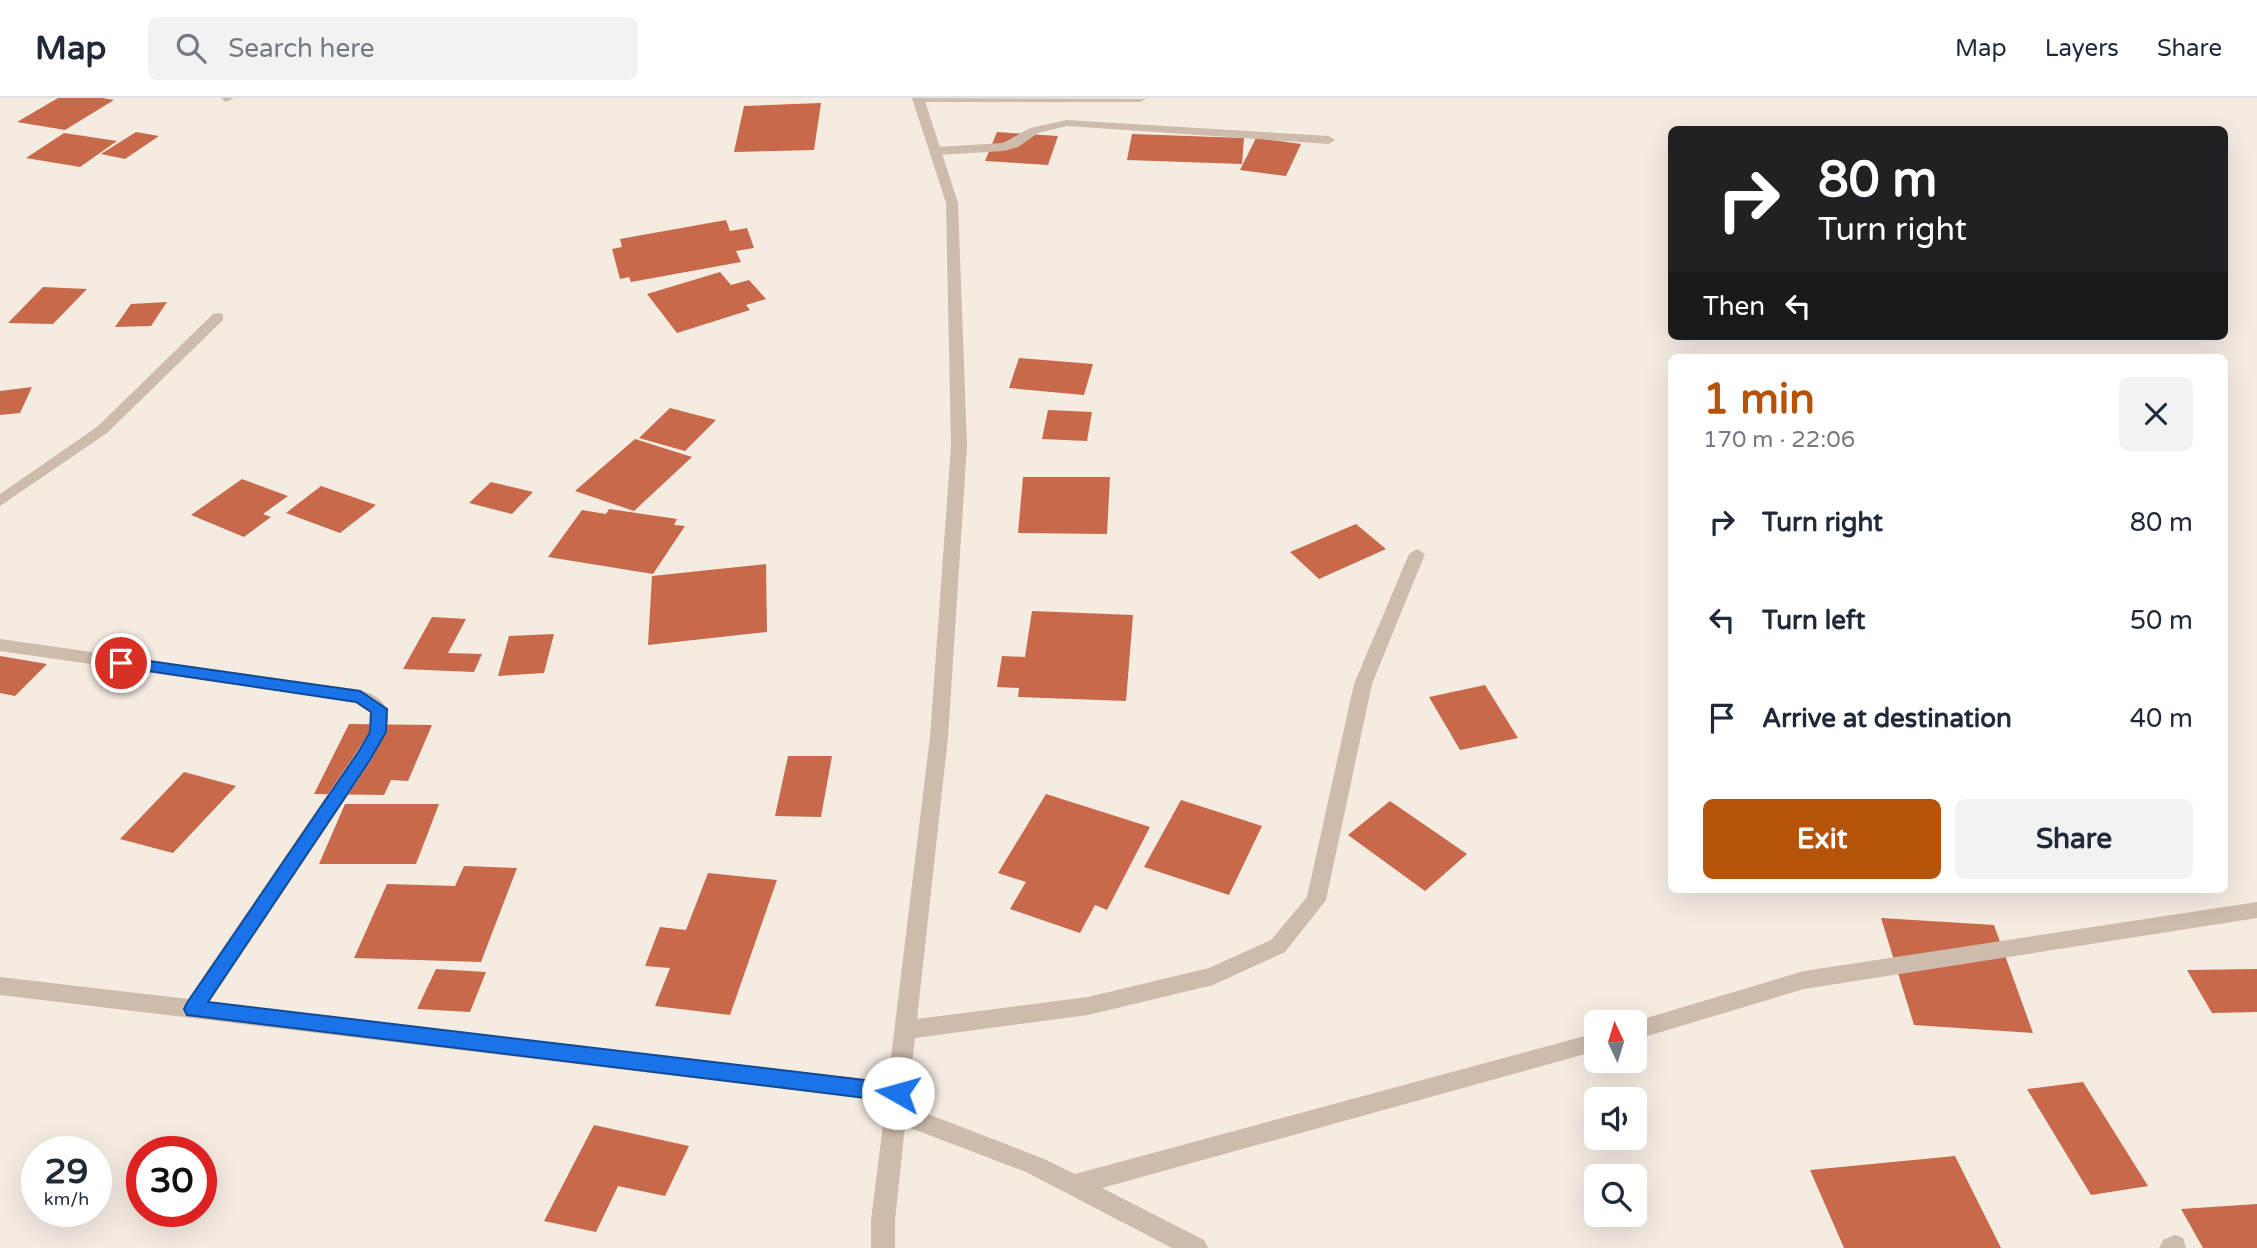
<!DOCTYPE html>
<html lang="en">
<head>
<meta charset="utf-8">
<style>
	body { margin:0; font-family:"Varela Round",sans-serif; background:#f2f2f3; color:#1f2937; height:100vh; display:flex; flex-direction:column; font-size:26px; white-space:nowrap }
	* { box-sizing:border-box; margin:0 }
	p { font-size:23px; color:#747a83 }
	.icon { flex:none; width:38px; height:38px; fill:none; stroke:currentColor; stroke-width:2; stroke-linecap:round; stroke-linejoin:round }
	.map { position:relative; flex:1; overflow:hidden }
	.details { position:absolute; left:1668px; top:256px; width:560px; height:539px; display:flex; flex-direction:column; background:#fff; border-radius:10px; box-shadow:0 7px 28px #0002 }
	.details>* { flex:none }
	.guide { position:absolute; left:1668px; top:28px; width:560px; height:214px; border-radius:10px; box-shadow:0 7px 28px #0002; background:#202124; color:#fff; overflow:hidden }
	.needle { width:46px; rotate:356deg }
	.controls { position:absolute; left:1584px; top:912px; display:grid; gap:14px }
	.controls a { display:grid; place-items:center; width:63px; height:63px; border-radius:10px; background:#fff; box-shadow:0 7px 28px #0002; font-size:35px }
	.speed { position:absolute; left:21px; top:1038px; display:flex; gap:14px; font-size:35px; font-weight:700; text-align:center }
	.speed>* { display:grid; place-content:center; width:91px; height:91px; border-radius:50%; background:#fff; box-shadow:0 7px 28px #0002; line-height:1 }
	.speed small { font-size:18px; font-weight:400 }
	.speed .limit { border:10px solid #d22; background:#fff; color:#111 }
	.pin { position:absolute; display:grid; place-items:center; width:60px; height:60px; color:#fff; margin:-30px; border:4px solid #fff; border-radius:50%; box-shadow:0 2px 7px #0007 }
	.me { position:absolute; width:77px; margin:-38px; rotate:277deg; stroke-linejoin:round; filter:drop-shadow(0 0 5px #0008) }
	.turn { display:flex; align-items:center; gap:24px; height:147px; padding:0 35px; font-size:32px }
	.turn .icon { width:91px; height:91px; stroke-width:2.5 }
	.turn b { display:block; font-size:49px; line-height:60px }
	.then { display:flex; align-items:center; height:66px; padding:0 35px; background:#0003; gap:14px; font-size:26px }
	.round { display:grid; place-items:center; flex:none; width:74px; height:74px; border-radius:10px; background:#f2f2f3 }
	.head { display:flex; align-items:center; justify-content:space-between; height:119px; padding:0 35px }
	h1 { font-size:42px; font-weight:700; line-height:52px; color:#b45309 }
	.action { display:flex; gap:14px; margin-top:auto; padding:14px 35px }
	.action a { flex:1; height:80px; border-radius:10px; background:#b45309; color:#fff; font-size:28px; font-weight:700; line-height:80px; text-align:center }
	.action a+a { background:#f2f2f3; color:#1f2937 }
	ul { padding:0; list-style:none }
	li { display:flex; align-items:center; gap:21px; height:98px; padding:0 35px }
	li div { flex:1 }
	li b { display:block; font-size:26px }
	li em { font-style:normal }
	header { display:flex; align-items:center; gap:42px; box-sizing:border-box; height:98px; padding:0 35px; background:#fff; border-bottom:2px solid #e0e1e3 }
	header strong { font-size:33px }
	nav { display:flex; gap:38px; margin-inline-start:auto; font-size:24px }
	.search { width:490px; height:63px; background:#f2f2f3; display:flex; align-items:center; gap:18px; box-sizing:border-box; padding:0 24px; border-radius:10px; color:#747a83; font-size:26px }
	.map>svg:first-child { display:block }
</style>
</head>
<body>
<header>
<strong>Map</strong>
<div class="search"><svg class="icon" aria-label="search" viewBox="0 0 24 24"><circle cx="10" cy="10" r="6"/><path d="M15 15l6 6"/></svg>Search here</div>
<nav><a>Map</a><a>Layers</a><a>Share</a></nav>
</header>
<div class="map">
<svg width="2257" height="1150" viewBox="0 0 2257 1150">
	<rect width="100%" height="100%" fill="#f4ebe1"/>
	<path fill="#c8694b" d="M58 0H102L114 2 65 32 17 24Z
		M821 5 814 52 734 54 744 8Z
		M136 34 159 38 125 61 101 56Z
		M997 34 1058 38 1048 67 985 63Z
		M64 35 117 43 80 69 26 60Z
		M1132 36 1244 40 1242 66 1127 62Z
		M1256 40 1301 46 1286 78 1240 72Z
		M726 122 730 133 747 130 754 150 736 153 741 164 631 184 629 179 620 181 612 151 622 149 620 141Z
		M720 174 731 187 749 182 766 201 746 207 750 212 677 235 647 196Z
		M43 189 87 191 53 226 8 225Z
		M167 204 151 228 115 229 131 206Z
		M1019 260 1093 266 1084 297 1009 290Z
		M32 289 20 315 0 317V293Z
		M670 310 716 322 685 353 639 340Z
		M1048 312 1092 314 1087 343 1042 341Z
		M635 341 692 359 634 413 575 393Z
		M1023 379H1110L1107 436 1018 435Z
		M242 381 288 398 263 416 271 419 244 439 191 417Z
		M491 384 533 394 512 416 469 405Z
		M321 388 376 407 340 435 286 415Z
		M609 411 677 421 674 427 685 428 653 476 548 459 582 412 606 416Z
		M1356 426 1386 451 1319 481 1290 454Z
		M766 466 767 534 648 547 652 478Z
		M1032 513 1133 517 1126 603 1018 599 1019 590 997 589 1002 558 1025 559Z
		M432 519 466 521 448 555 482 556 474 574 403 571Z
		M554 536 544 575 498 578 509 538Z
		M0 558 47 566 15 598 0 595Z
		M1485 587 1518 640 1460 652 1429 599Z
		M349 626 432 627 408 683 391 682 384 697 314 696Z
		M788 658H832L821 719 775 718Z
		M184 674 236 688 173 755 120 741Z
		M1046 696 1150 729 1107 812 1095 807 1080 835 1010 811 1026 784 998 775Z
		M1181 702 1262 728 1229 797 1144 769Z
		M1390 703 1467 756 1425 793 1348 737Z
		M345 706H439L416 766H319Z
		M464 768 517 770 481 864 354 860 387 786 455 788Z
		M708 775 777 782 730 917 655 908 670 870 645 868 660 829 686 832Z
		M1881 820 1994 827 2033 935 1914 927Z
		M436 871 486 874 470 914 417 911Z
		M2257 871V914L2212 915 2187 872Z
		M2083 984 2148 1088 2091 1097 2027 991Z
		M594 1027 689 1048 665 1098 618 1088 596 1134 544 1123Z
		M1955 1058 2001 1150H1844L1810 1072Z
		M2257 1106V1150H2203L2181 1111Z"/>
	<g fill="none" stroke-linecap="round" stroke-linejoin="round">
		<path fill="#cdbbac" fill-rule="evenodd" d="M912 1 913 0 1146 1 1140 4H918Z
			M1067 22 1329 38 1335 42 1329 46 1067 28 1038 35 1018 49 1004 53 937 57 931 53 937 49 1003 45 1030 30Z"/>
		<path fill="#cdbbac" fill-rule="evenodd" d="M221 0H234L226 4Z
			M912 0H924L958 105 967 348 948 639 917 921 1088 899 1209 870 1271 842 1307 799 1354 586 1409 456 1417 451 1425 456 1372 586 1326 802 1285 854 1213 887 1088 917 915 940 907 1008 1042 1060 1075 1076 1596 935V953L1102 1090 1204 1142 1208 1150H1172L1026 1074 905 1028 895 1122V1150H871V1122L886 1003 0 897V879L188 901 357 653 369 634 370 614 355 604 0 553V541L360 592C404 605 387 634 371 663L209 904 888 984 930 639 951 348 946 105Z
			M218 215 223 216V222L107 335 0 408V396L97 329 213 216Z
			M2257 804V820L1804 891 1634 942 1633 924 1804 873Z
			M2175 1137 2183 1140 2186 1150H2159L2163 1142Z"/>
	</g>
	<path fill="#1a73e8" stroke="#114b97" stroke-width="2" d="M121 559 360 593 387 611 386 634 370 662 208 904 898 986 905 989 908 995 905 1001 898 1004 187 917 184 911 187 905 359 653 370 634 371 614 356 604 115 568 113 565Z"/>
</svg>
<div class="controls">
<a><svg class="needle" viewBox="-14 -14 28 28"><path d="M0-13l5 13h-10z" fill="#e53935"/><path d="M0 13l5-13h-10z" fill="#747a83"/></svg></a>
<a><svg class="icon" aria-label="sound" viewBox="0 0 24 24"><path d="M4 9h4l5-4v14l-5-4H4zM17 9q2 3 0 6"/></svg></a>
<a><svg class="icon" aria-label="search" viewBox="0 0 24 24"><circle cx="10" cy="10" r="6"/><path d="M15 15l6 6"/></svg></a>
</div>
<div class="speed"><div>29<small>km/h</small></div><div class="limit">30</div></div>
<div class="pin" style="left:121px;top:565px;background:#d93025"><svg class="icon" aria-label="arrive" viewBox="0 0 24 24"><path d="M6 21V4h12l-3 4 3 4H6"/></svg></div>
<svg class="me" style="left:898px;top:995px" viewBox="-20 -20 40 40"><circle r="19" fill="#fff"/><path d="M0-13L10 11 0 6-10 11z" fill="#1a73e8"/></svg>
<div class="guide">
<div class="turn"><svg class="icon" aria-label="right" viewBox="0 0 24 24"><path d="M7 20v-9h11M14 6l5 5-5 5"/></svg><div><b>80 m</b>Turn right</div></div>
<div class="then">Then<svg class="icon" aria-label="left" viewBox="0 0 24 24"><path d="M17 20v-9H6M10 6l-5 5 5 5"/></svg></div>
</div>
<section class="details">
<div class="head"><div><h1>1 min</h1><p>170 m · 22:06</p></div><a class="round"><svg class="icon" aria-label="close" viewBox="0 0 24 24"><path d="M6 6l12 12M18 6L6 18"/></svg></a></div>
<ul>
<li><svg class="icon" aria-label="right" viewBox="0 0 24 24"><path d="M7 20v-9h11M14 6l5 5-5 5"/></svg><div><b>Turn right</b></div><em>80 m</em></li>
<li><svg class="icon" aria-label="left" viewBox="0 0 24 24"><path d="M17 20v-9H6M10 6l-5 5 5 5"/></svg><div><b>Turn left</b></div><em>50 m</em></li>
<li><svg class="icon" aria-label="arrive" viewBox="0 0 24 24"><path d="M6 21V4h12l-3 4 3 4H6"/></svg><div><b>Arrive at destination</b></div><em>40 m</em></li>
</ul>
<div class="action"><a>Exit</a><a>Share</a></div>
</section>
</div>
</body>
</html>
